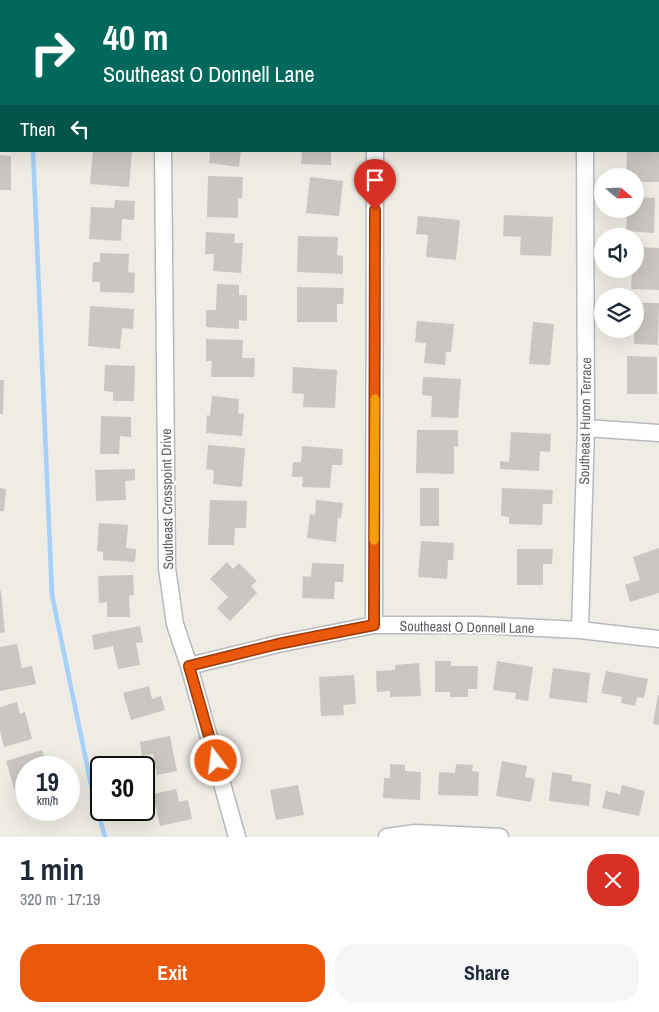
<!DOCTYPE html>
<html lang="en">
<head>
<meta charset="utf-8">
<style>
	body { margin:0; font-family:"Archivo Narrow",sans-serif; background:#f6f6f7; color:#1f2937; height:100vh; display:flex; flex-direction:column; font-size:19px; white-space:nowrap }
	* { box-sizing:border-box; margin:0 }
	p { font-size:16px; color:#747a83 }
	.icon { flex:none; width:28px; height:28px; fill:none; stroke:currentColor; stroke-width:2; stroke-linecap:round; stroke-linejoin:round }
	.map { position:relative; height:837px; overflow:hidden }
	.sheet { display:flex; flex-direction:column; background:#fff; flex:1 }
	.sheet>* { flex:none }
	.banner { position:absolute; left:0px; top:0px; width:660px; height:152px; box-shadow:0 5px 20px #0002; background:#00695c; color:#fff; overflow:hidden }
	.needle { width:32px; rotate:109deg }
	.controls { position:absolute; left:594px; top:168px; display:grid; gap:10px }
	.controls a { display:grid; place-items:center; width:50px; height:50px; border-radius:50%; background:#fff; box-shadow:0 5px 20px #0002; font-size:25px }
	.speed { position:absolute; left:15px; top:756px; display:flex; gap:10px; font-size:25px; font-weight:700; text-align:center }
	.speed>* { display:grid; place-content:center; width:65px; height:65px; border-radius:50%; background:#fff; box-shadow:0 5px 20px #0002; line-height:1 }
	.speed small { font-size:12px; font-weight:400 }
	.speed .limit { border:2px solid #111; border-radius:8px; background:#fff; color:#111 }
	.pin { position:absolute; display:grid; place-items:center; width:42px; height:42px; color:#fff; margin:-51px -21px; border-radius:50% 50% 50% 0; rotate:-45deg; box-shadow:0 0 5px #0007 }
	.pin .icon { rotate:45deg }
	.me { position:absolute; width:55px; margin:-28px; rotate:345deg; stroke-linejoin:round; filter:drop-shadow(0 0 4px #0008) }
	.turn { display:flex; align-items:center; gap:18px; height:105px; padding:0 20px; font-size:22px }
	.turn .icon { width:65px; height:65px; stroke-width:2.5 }
	.turn b { display:block; font-size:35px; line-height:42px }
	.then { display:flex; align-items:center; height:48px; padding:0 20px; background:#0003; gap:10px; font-size:19px }
	.round { display:grid; place-items:center; flex:none; width:52px; height:52px; border-radius:20px; background:#f6f6f7 }
	.overview { display:flex; align-items:center; justify-content:space-between; height:85px; padding:0 20px }
	h1 { font-size:30px; font-weight:700; line-height:38px }
	.button { display:flex; gap:10px; margin-top:auto; padding:10px 20px }
	.button a { flex:1; height:58px; border-radius:20px; background:#ea580c; color:#fff; font-size:20px; font-weight:700; line-height:58px; text-align:center }
	.button a+a { background:#f6f6f7; color:#1f2937 }
	.map>svg:first-child { display:block }
</style>
</head>
<body>
<div class="map">
<svg width="659" height="837" viewBox="0 0 659 837">
	<rect width="100%" height="100%" fill="#eeece4"/>
	<g fill="none" stroke-linecap="round" stroke-linejoin="round">
		<path stroke="#a5d1fc" stroke-width="4.5" d="M31 1V0
			M33 151 52 595 93 794 105 837"/>
	</g>
	<path fill="#cac6c1" d="M93 151H132L129 187 90 184Z
		M210 151H241L239 167 209 163Z
		M302 151H331V165L301 164Z
		M627 151H659V182H635V176H626Z
		M0 155 11 156V190H0Z
		M208 176 243 177 242 198H238V218L207 217Z
		M310 177 343 181 339 216 306 213Z
		M635 197 655 198 654 233 626 231 627 209H635Z
		M115 200 135 201 134 220 122 219 121 241 89 239 91 207 114 208Z
		M504 215 553 217 551 256 520 255 521 237 503 236Z
		M418 216 460 220 456 260 426 257 428 235 416 234Z
		M206 232 235 234 234 243H243L241 273 213 271 214 254H205Z
		M298 236 338 237 337 255 343 256V274L297 272Z
		M637 247 659 248V290L631 289 632 269 636 267Z
		M100 253 129 254 128 272 135 273 134 293 100 292V282H92L93 262H100Z
		M217 284 239 285V295H247V321L239 320V329L206 327V310H216Z
		M297 287 344 288 343 304H337V322H297Z
		M635 303H659L658 345 634 344Z
		M90 306 134 309 133 329 122 328 120 349 88 346Z
		M417 321 454 324 451 352H446L445 365 424 363 426 343 415 342Z
		M533 322 554 324 550 365 529 364Z
		M206 339 243 340 242 358H255L254 377H211L212 361H206Z
		M627 356 657 357V394H627Z
		M105 365 135 366 134 401H113V392L104 391Z
		M293 367 337 370 335 408 303 407 304 394 292 393Z
		M423 377 461 379 458 418 431 417 432 396 422 395Z
		M0 380H4L3 414H0Z
		M212 396 239 399 238 413 244 414 242 436 206 433 207 415 210 416Z
		M101 416 131 417V437L120 436 119 454H100Z
		M417 430H458V447L454 446V474L416 473Z
		M511 432 551 434 550 452 540 451 539 471 500 469V461L509 462Z
		M208 445 245 448 242 487 213 484 214 470 206 469Z
		M302 446 343 449 342 465H332L330 488 302 487 303 477H292L293 462H301Z
		M135 469V480L125 481 126 500 96 501 95 470Z
		M0 488 6 489 4 511H0Z
		M420 488H439V526H420Z
		M502 488 553 490 552 504H543L542 525 509 524V517L501 516Z
		M210 500 247 501 246 528H235L234 545H208Z
		M316 500 343 503 341 518H338L336 542 307 538 310 514 315 515Z
		M99 523 128 525 126 548 136 549 135 562 103 560V552L97 551Z
		M421 541 454 543 453 560H448L447 579 418 577Z
		M659 548V593L630 602 625 585 640 580 633 557Z
		M517 549H553L552 564H543V585H517Z
		M227 562 233 569 239 563 257 581 251 586 257 593 230 621 217 608 228 597 210 579Z
		M312 563 344 564 343 582H335L334 599 302 598 303 576 311 577Z
		M133 575 134 595 129 596 130 617H107V602L99 603 98 576Z
		M0 591H1L5 632 0 633Z
		M140 626 143 642 136 643 140 665 118 669 113 646 94 650 92 635Z
		M17 644 22 668 32 666 36 684 0 691V647Z
		M435 661H451V666H478L477 689H468V697H450V692H435Z
		M497 661 533 667 528 701 515 699 516 693 493 690Z
		M419 663 421 696 390 697V691L377 692 376 671 395 670V665Z
		M553 668 590 673 587 703 549 698Z
		M606 671 648 679 644 698 637 697 635 706 621 703 622 697 601 693Z
		M354 675 356 704 343 705 344 715 321 716 319 677Z
		M149 686 152 699 161 696 165 710 131 720 123 693Z
		M658 695H659V725L653 724Z
		M17 702 20 714 25 712 32 739 4 747 0 731V707Z
		M170 736 177 771 157 775 153 754 142 756 140 742Z
		M42 750 48 768H26V799L18 802 6 761Z
		M502 761 527 766 525 777 535 779 531 802 496 796Z
		M390 764 405 765V771L421 772 420 800 383 798 384 778H390Z
		M456 764 473 765 472 771 479 772 478 796 438 795 439 772 455 773Z
		M552 772 572 775V781L591 784 589 806 549 801Z
		M298 785 304 815 276 820 270 790Z
		M622 785 645 791 639 816 602 808 606 791 620 794Z
		M176 789 179 802 188 800 192 819 160 826 153 794Z"/>
	<g fill="none" stroke-linecap="round" stroke-linejoin="round">
		<defs>
			<path id="minor" d="M585 0V1
				M163 1V0
				M376 1V0
				M0 114H1
				M163 151 167 568 175 624 189 666 237 837
				M586 428 659 433
				M374 625 375 151
				M580 630 586 428 585 151
				M189 666 278 644 374 625H479L580 630 659 639
				M387 837 416 833 500 837"/>
		</defs>
		<use href="#minor" stroke="#b6b9bd" stroke-width="19"/>
		<use href="#minor" stroke="#fff" stroke-width="16"/>
	</g>
	<g fill="none" stroke-linecap="round" stroke-linejoin="round">
		<defs>
			<path id="route" d="M216 761 189 666 278 644 374 625 375 210"/>
		</defs>
		<use href="#route" stroke="#983908" stroke-width="12"/>
		<use href="#route" stroke="#ea580c" stroke-width="9"/>
		<path stroke="#f59e0b" stroke-width="9" d="M374 540 375 399"/>
	</g>
	<g text-anchor="middle" dominant-baseline="central" stroke-width="4" stroke-linejoin="round" paint-order="stroke">
		<g font-size="14" fill="#5c5f64" stroke="#fff">
			<text transform="translate(585 421) rotate(-89)">Southeast Huron Terrace</text>
			<text transform="translate(167 499) rotate(-91)">Southeast Crosspoint Drive</text>
			<text transform="translate(467 627) rotate(1)">Southeast O Donnell Lane</text>
		</g>
	</g>
</svg>
<div class="controls">
<a><svg class="needle" viewBox="-14 -14 28 28"><path d="M0-13l5 13h-10z" fill="#e53935"/><path d="M0 13l5-13h-10z" fill="#747a83"/></svg></a>
<a><svg class="icon" aria-label="sound" viewBox="0 0 24 24"><path d="M4 9h4l5-4v14l-5-4H4zM17 9q2 3 0 6"/></svg></a>
<a><svg class="icon" aria-label="layers" viewBox="0 0 24 24"><path d="M12 4l9 5-9 5-9-5zM3 14l9 5 9-5"/></svg></a>
</div>
<div class="speed"><div>19<small>km/h</small></div><div class="limit">30</div></div>
<div class="pin" style="left:375px;top:210px;background:#d93025"><svg class="icon" aria-label="arrive" viewBox="0 0 24 24"><path d="M6 21V4h12l-3 4 3 4H6"/></svg></div>
<svg class="me" style="left:216px;top:761px" viewBox="-20 -20 40 40"><circle r="17" fill="#ea580c" stroke="#fff" stroke-width="3"/><path d="M0-11L8 9 0 5-8 9z" fill="#fff"/></svg>
<div class="banner">
<div class="turn"><svg class="icon" aria-label="right" viewBox="0 0 24 24"><path d="M7 20v-9h11M14 6l5 5-5 5"/></svg><div><b>40 m</b>Southeast O Donnell Lane</div></div>
<div class="then">Then<svg class="icon" aria-label="left" viewBox="0 0 24 24"><path d="M17 20v-9H6M10 6l-5 5 5 5"/></svg></div>
</div>
</div>
<section class="sheet">
<div class="overview"><div><h1>1 min</h1><p>320 m · 17:19</p></div><a class="round" style="background:#d93025;color:#fff"><svg class="icon" aria-label="close" viewBox="0 0 24 24"><path d="M6 6l12 12M18 6L6 18"/></svg></a></div>
<div class="button"><a>Exit</a><a>Share</a></div>
</section>
</body>
</html>
